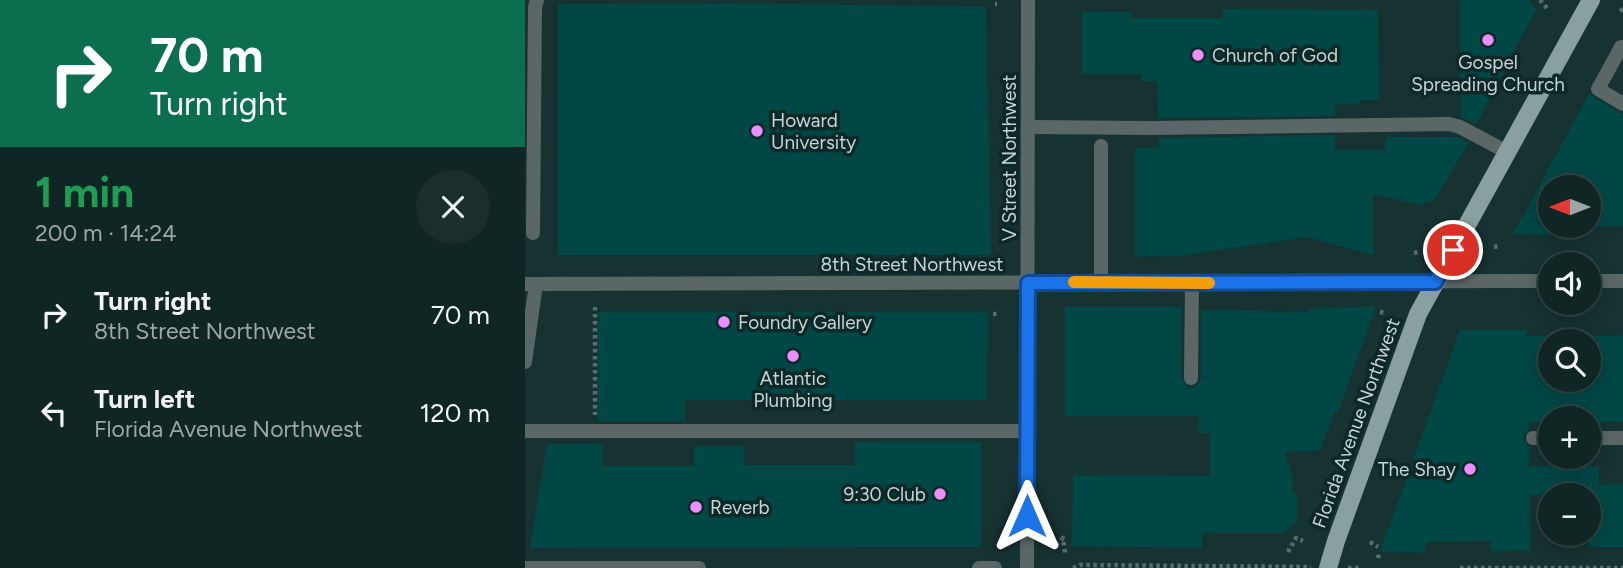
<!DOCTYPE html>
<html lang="en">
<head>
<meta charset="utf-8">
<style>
	body { margin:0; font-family:Figtree,sans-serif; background:#192e2d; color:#f1f3f6; height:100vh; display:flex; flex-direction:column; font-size:26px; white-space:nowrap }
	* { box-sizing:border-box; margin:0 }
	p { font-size:23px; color:#9ca5a7 }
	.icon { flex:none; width:38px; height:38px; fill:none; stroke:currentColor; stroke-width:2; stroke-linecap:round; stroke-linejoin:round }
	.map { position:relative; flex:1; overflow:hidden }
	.drawer { display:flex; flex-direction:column; background:#102625; width:525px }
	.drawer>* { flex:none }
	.top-card { background:#0b6e4f; color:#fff; overflow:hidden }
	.needle { width:46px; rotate:270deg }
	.controls { position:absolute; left:1013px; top:175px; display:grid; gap:14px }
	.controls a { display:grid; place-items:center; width:63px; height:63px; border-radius:50%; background:#102625; box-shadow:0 4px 18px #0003,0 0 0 2px #304342; font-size:35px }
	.pin { position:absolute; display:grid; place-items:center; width:60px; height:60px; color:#fff; margin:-30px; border:4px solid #fff; border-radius:50%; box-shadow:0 2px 7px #0007 }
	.me { position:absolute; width:77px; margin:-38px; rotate:0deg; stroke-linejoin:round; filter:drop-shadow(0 0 5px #0008) }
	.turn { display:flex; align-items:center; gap:24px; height:147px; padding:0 35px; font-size:32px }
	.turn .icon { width:91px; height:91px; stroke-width:2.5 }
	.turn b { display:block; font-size:49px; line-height:60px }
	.round { display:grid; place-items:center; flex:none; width:74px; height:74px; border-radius:37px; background:#192e2d }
	.summary { display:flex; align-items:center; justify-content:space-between; height:119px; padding:0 35px }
	h1 { font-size:42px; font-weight:700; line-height:52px; color:#1e9e55 }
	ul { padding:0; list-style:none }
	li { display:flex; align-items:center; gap:21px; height:98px; padding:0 35px }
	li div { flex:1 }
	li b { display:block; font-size:26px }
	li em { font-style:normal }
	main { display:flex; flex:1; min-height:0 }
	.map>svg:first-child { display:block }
</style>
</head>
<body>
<main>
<section class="drawer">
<div class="top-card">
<div class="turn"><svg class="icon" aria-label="right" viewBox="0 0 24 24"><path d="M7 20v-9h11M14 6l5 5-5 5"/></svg><div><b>70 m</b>Turn right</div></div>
</div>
<div class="summary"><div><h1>1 min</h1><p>200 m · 14:24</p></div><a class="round"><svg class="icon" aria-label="close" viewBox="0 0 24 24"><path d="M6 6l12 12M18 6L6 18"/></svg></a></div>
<ul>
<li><svg class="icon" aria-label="right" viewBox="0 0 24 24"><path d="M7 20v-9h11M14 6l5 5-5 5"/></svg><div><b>Turn right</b><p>8th Street Northwest</p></div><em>70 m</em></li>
<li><svg class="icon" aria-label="left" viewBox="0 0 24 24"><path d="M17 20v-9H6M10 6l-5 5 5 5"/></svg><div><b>Turn left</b><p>Florida Avenue Northwest</p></div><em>120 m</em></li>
</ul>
</section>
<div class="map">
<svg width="1098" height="568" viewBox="0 0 1098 568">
	<rect width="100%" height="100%" fill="#163231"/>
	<path fill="#004746" d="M935 0H1004L1011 9 951 125 936 117Z
		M204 3 461 7 466 255H33V4Z
		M698 9 853 10 854 100H834V104H810V116L633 118 632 81H616V74H557V12H606V18H698Z
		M1064 94 1098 114V226H1064V187H1026V235L988 234Z
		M810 135V150H860L861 137H934L944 143 909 200 895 205 848 194V255L782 237 653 256 610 257V148H634V138Z
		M851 306 813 413 810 412 795 450 760 452 768 478 767 491 772 495V521L759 533H677V548L547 546 548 475 685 476V433H673L674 416H540V307H657L656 378 661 386 667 388 674 383 676 378V310L782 312 783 309Z
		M73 312H463L462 400H160V421H73Z
		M935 330H1003L1000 336H1026V380H1064V336L1098 335V422H1064V418H1026V422L1004 423V429L998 437 1004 447V466H1074V485L1098 484V547H1064V495H1005V550L966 551V541L902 542 898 553 855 552Z
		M330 442H456V547L5 548 22 444H78V466H169V446H219V465H330Z"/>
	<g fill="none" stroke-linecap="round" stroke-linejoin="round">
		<path stroke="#576e6d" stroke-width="4.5" stroke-dasharray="3.5 3.5" stroke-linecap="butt" d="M1015 0 1022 8
			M470 4H472
			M1095 11 1098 9
			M969 247 974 246
			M889 253 893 252
			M469 261H473
			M70 307V415
			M855 312 861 313
			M468 314H472
			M845 542 853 547
			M531 545 538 538 540 553
			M763 552 771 538 778 541
			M853 558 854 553
			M548 568 555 565 786 567
			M823 568H836
			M935 568H1098"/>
		<path stroke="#5b6767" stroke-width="14" d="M1098 47H1096L1073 89 1098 104
			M503 127 626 128 924 124 935 127 982 152
			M576 146V283
			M8 233 10 7 12 0
			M666 378 667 283
			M0 431H502
			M1008 438H1026
			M1064 438H1098"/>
		<path stroke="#5b6767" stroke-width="14" d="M1064 281H1098
			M0 284 1026 281
			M0 362 11 284
			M0 568H174
			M454 568H470
			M502 568 503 0"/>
		<path stroke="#88a1a0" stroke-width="18" d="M803 568 811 541 893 314 1066 0"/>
	</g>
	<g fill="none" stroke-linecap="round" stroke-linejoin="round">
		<defs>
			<path id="route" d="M502 516 503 283 910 282 928 250"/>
		</defs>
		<use href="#route" stroke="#114b97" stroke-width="18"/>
		<use href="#route" stroke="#1a73e8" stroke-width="12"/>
		<path stroke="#f59e0b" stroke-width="12" d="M549 282 684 283"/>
	</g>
	<g fill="#ea8dfd" stroke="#0c2827" stroke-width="2.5">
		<circle cx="963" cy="40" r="7"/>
		<circle cx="673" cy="55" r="7"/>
		<circle cx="232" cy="131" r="7"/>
		<circle cx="199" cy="322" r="7"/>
		<circle cx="268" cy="356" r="7"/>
		<circle cx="945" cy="469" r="7"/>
		<circle cx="415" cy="494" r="7"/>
		<circle cx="171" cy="507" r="7"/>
	</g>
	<g text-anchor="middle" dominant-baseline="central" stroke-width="7" stroke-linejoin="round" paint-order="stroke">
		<g font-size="19" fill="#c6d5d4" stroke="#0c2827" text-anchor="start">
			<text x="687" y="55">Church of God</text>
			<text x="963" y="62" text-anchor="middle">Gospel<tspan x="963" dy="22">Spreading Church</tspan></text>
			<text x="246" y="120">Howard<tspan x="246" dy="22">University</tspan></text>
			<text x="213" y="322">Foundry Gallery</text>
			<text x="268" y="378" text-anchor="middle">Atlantic<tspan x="268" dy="22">Plumbing</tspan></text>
			<text x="931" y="469" text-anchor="end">The Shay</text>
			<text x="401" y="494" text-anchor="end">9:30 Club</text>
			<text x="185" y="507">Reverb</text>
		</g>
		<g font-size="19" fill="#c6d5d4" stroke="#0c2827">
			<text transform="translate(484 158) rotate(-90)">V Street Northwest</text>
			<text x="387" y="264">8th Street Northwest</text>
			<text transform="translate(831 423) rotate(-70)">Florida Avenue Northwest</text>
		</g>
	</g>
</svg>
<div class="controls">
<a><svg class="needle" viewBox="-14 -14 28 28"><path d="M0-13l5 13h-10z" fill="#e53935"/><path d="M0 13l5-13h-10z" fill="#9ca5a7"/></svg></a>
<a><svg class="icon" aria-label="sound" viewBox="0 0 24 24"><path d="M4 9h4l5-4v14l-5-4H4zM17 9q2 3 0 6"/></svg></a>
<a><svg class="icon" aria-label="search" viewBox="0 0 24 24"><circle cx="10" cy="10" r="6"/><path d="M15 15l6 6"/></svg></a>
<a>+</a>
<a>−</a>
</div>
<div class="pin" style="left:928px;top:250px;background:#d93025"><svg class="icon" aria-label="arrive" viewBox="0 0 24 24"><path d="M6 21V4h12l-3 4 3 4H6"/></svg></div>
<svg class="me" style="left:502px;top:516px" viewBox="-20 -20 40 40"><path d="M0-17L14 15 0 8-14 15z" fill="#1a73e8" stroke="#fff" stroke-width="4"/></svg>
</div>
</main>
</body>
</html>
